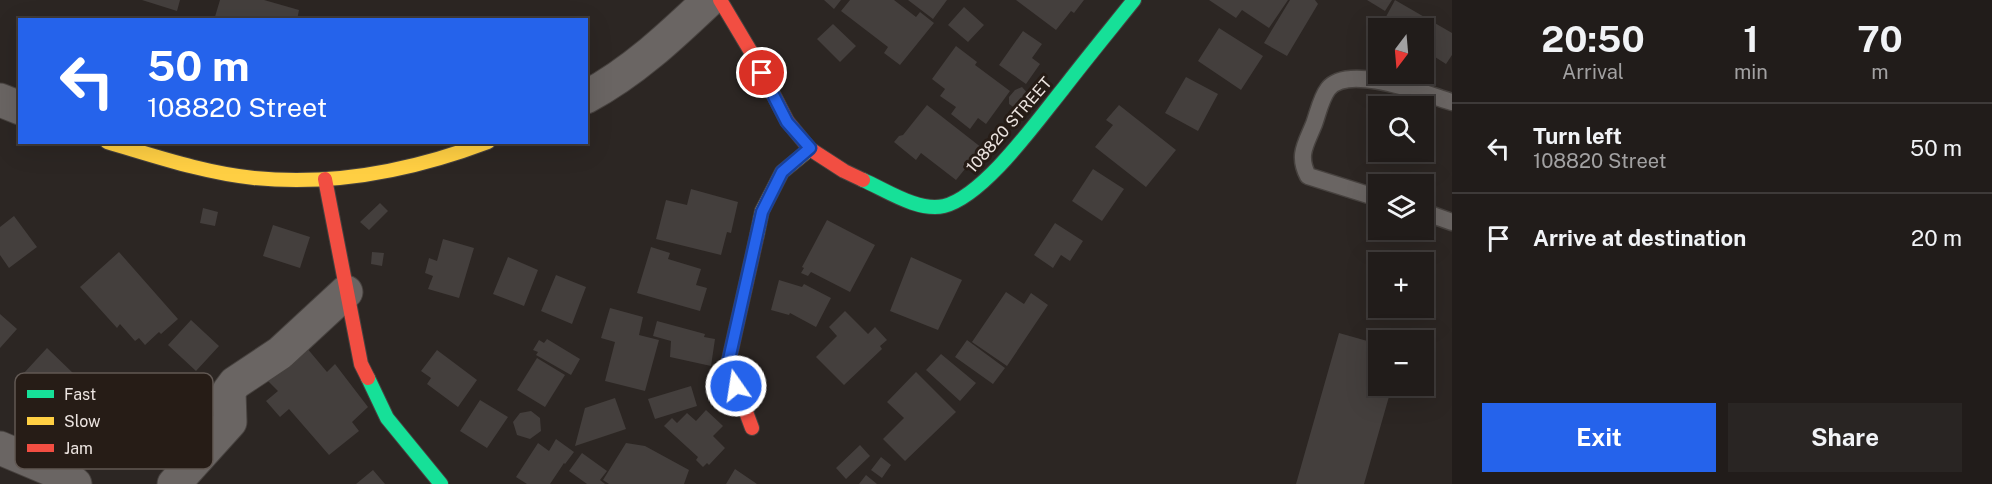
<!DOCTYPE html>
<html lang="en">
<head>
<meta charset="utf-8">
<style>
	body { margin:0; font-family:"Public Sans",sans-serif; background:#292523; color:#f1f3f6; height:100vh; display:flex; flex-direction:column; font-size:22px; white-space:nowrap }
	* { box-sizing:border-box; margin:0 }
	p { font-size:20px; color:#a2a1a2 }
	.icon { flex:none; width:33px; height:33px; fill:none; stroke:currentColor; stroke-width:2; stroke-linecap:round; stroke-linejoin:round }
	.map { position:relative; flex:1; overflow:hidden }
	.sheet { display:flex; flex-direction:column; background:#211c1a; width:540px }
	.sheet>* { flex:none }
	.guide { position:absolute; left:18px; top:18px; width:570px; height:126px; border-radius:0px; box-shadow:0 6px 24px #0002,0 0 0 2px #3e3a39; background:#2563eb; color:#fff; overflow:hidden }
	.needle { width:39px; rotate:196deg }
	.tools { position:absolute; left:1368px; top:18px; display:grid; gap:12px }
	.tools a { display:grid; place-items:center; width:66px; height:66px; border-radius:0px; background:#211c1a; box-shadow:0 6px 24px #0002,0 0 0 2px #3e3a39; font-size:30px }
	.pin { position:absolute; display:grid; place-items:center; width:51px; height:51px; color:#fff; margin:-26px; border:3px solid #fff; border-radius:50%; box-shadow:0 2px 6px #0007 }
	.me { position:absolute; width:66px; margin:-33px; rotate:347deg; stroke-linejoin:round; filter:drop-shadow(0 0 4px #0008) }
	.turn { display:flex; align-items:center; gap:21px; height:126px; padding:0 30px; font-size:27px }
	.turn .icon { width:78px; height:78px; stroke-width:2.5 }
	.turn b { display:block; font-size:42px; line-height:51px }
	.eta { display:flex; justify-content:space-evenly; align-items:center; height:102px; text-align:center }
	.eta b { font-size:36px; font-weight:700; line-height:42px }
	.cta { display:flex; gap:12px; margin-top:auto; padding:12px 30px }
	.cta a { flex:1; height:69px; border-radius:0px; background:#2563eb; color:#fff; font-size:24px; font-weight:700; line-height:69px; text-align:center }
	.cta a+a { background:#292523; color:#f1f3f6 }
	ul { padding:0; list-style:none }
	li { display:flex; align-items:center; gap:18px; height:90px; padding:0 30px; border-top:2px solid #3e3a39 }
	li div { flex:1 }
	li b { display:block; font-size:22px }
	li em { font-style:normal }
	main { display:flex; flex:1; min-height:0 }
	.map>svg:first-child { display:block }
</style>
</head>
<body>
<main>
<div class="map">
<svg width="1452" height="484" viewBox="0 0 1452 484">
	<rect width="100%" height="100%" fill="#2c2623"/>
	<path fill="#443f3d" d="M142 0H180L177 11Z
		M220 0H264L299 10 297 20H214Z
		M824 0H841L834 9Z
		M850 0H894L916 17 920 12 934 23 900 65 884 53 888 47 841 11Z
		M908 0H947L933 19Z
		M1016 0H1084L1074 13 1071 11 1056 30Z
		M1209 0H1288L1269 28 1242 10 1236 18Z
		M1290 0H1315L1318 4 1287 56 1264 43Z
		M1367 0H1392L1385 11Z
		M1395 0 1452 33V55L1446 64 1424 50V28H1386L1381 26Z
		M964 7 984 25 968 42 948 25Z
		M833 24 856 46 840 62 817 39Z
		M1219 28 1263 56 1241 90 1198 61Z
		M1023 31 1042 44 1032 58 1040 64 1026 84 999 65Z
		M956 46 977 62 975 65 1010 91 986 124 978 118 970 129 951 114 956 107 940 96 945 89 932 79Z
		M1186 77 1218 94 1198 131 1165 113Z
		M1022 87 1030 96 1031 103 1025 110H1018L1009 104V97L1015 90Z
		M927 105 982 148 956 180 921 153 916 160 894 142 899 136 903 135Z
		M1119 105 1176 150 1146 187 1095 147 1113 125 1106 120Z
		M1093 169 1124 189 1102 221 1072 201Z
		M691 189 738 202 731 233 727 232 721 255 656 239 666 200 687 205Z
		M380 203 388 211 369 230 360 222Z
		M203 208 218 212 215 226 200 223Z
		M14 216 37 247 9 268 0 255V227Z
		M827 220 875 245 850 292 811 272 808 276 801 273 804 268 802 267Z
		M1055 223 1083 241 1070 261 1061 255 1053 268 1034 255Z
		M273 225 310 237 300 268 263 256Z
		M443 239 474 248 459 298 428 289 433 276 425 273 429 258 437 261Z
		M651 247 670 253 668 259 701 269 696 285 707 288 700 311 637 293Z
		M119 252 178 319 161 334 159 332 145 345 139 338 135 341 120 324 117 328 80 287Z
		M372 252 384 253 382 266 371 264Z
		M508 257 538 270 524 306 493 294Z
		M911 257 962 280 938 330 890 311Z
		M556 275 586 287 572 324 541 311Z
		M779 280 802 287 804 284 831 298 816 327 790 313 789 315 771 310Z
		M1006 292 1024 304 1031 293 1048 305 1007 366 972 342Z
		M610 308 643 317 639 335 659 340 645 391 605 381 615 342 601 338Z
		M845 311 868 334 875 327 887 340 880 346 882 349 844 385 816 357 837 336 829 327Z
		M0 314 17 329 0 348Z
		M191 320 219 346 196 371 168 345Z
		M657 321 705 334 704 337 715 339 711 366 670 357 671 341 653 336Z
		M1339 333 1378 344V386H1392L1364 484H1296Z
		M547 339 580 359 571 375 536 355 538 352 533 350 539 340 544 343Z
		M967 340 1005 368 993 384 955 357Z
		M306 347 327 372 335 364 368 407 352 422 359 431 329 455 289 409 280 417 266 401 278 391 266 379Z
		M47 348 75 375 52 399 24 373Z
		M437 350 477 380 458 407 427 384 431 378 421 371Z
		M941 354 976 383 960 401 926 370Z
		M537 358 565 375 545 407 517 390Z
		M916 372 956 412 905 461 883 439 904 418 887 402Z
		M691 386 697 406 655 419 648 399Z
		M615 398 626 429 575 446 585 408Z
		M480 400 508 417 487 448 460 431Z
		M706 410 723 426 713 436 725 448 709 465 707 463 703 467 696 460 698 457 664 426 672 418 677 423 687 413 696 421Z
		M531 411 540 418 541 431 530 439 517 435 513 422 520 413Z
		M556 439 574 452 565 464 564 463 550 484H527L516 477 538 443 549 451Z
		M626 443 645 446 689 470 684 484H609L603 480Z
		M860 445 870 456 846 479 836 468Z
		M582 453 607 471 600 480 605 484H587L569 471Z
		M881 457 891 465 882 478 871 470Z
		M735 469 757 484H726Z
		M373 470 385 484H356Z
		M866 475 877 484H859Z"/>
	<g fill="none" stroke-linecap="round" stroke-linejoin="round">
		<defs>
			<path id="lane" d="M1378 198 1308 176C1297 155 1306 144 1314 124 1318 113 1321 98 1328 89 1348 63 1425 94 1452 102
				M1424 212 1452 222"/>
			<path id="street" d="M586 97C633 72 671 36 709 0
				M0 100 20 108
				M0 448 64 475 75 484
				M174 484 230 422 229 391 235 383 280 353 346 292"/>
			<path id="fast" d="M863 180C886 190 918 212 944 206 984 196 1037 121 1063 89 1086 59 1110 30 1134 0
				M368 378 387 418 441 484"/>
			<path id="slow" d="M107 142C155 156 204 173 254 178 333 186 414 170 488 142
				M757 235 762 211 782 172 810 149"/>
			<path id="jam" d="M720 0 754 57 787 121 810 149 844 171 863 180
				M325 179 361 364 368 378
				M752 428 728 364 757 235"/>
		</defs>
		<use href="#lane" stroke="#47423f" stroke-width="19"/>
		<use href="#street" stroke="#47423f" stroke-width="35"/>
		<use href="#fast" stroke="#47423f" stroke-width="16"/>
		<use href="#slow" stroke="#47423f" stroke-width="16"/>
		<use href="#jam" stroke="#47423f" stroke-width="16"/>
		<use href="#lane" stroke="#6a6563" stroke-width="16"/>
		<use href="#street" stroke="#6a6563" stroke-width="33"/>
		<use href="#fast" stroke="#16e098" stroke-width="14"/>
		<use href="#slow" stroke="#ffcf43" stroke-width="14"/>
		<use href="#jam" stroke="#f24e42" stroke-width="14"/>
	</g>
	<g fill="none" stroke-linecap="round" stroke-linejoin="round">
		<defs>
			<path id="route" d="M736 386 728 364 762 212 782 172 810 148 787 122 762 73"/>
		</defs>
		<use href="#route" stroke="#184099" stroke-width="15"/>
		<use href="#route" stroke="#2563eb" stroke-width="10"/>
	</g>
	<g text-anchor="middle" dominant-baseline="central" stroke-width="6" stroke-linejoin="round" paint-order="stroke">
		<g font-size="16" fill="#ece4e0" stroke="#261c16">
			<text transform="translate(1009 125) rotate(-49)">108820 STREET</text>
		</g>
	</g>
	<rect x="15" y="373" width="198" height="96" rx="9" fill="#261c16" stroke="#615853" stroke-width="1.5"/>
	<rect x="27" y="390" width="27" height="8" fill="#16e098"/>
	<rect x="27" y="417" width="27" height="8" fill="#ffcf43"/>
	<rect x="27" y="444" width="27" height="8" fill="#f24e42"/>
	<g font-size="16" fill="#ece4e0">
		<text x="64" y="400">Fast</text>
		<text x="64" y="427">Slow</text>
		<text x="64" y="454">Jam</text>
	</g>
</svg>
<div class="tools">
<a><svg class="needle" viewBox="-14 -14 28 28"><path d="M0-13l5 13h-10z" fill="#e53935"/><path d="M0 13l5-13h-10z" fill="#a2a1a2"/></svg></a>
<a><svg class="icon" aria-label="search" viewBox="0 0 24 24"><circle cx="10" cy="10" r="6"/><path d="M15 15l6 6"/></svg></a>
<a><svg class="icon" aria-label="layers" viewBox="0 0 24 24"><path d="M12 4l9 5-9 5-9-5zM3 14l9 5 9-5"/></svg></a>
<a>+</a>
<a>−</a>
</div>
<div class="pin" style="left:762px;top:73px;background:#d93025"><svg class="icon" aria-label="arrive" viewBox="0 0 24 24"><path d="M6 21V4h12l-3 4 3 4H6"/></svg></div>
<svg class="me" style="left:736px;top:386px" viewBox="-20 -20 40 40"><circle r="17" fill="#2563eb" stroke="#fff" stroke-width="3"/><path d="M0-11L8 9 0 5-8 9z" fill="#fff"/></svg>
<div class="guide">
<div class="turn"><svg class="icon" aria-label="left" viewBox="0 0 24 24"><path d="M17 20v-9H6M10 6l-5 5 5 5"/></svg><div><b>50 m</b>108820 Street</div></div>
</div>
</div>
<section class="sheet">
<div class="eta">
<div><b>20:50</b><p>Arrival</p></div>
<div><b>1</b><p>min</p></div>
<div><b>70</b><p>m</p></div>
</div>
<ul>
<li><svg class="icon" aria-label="left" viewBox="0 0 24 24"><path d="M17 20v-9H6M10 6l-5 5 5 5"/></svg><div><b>Turn left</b><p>108820 Street</p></div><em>50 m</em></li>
<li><svg class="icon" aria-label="arrive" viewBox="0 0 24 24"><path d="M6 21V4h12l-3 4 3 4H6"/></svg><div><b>Arrive at destination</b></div><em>20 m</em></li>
</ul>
<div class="cta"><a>Exit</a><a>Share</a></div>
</section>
</main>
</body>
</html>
